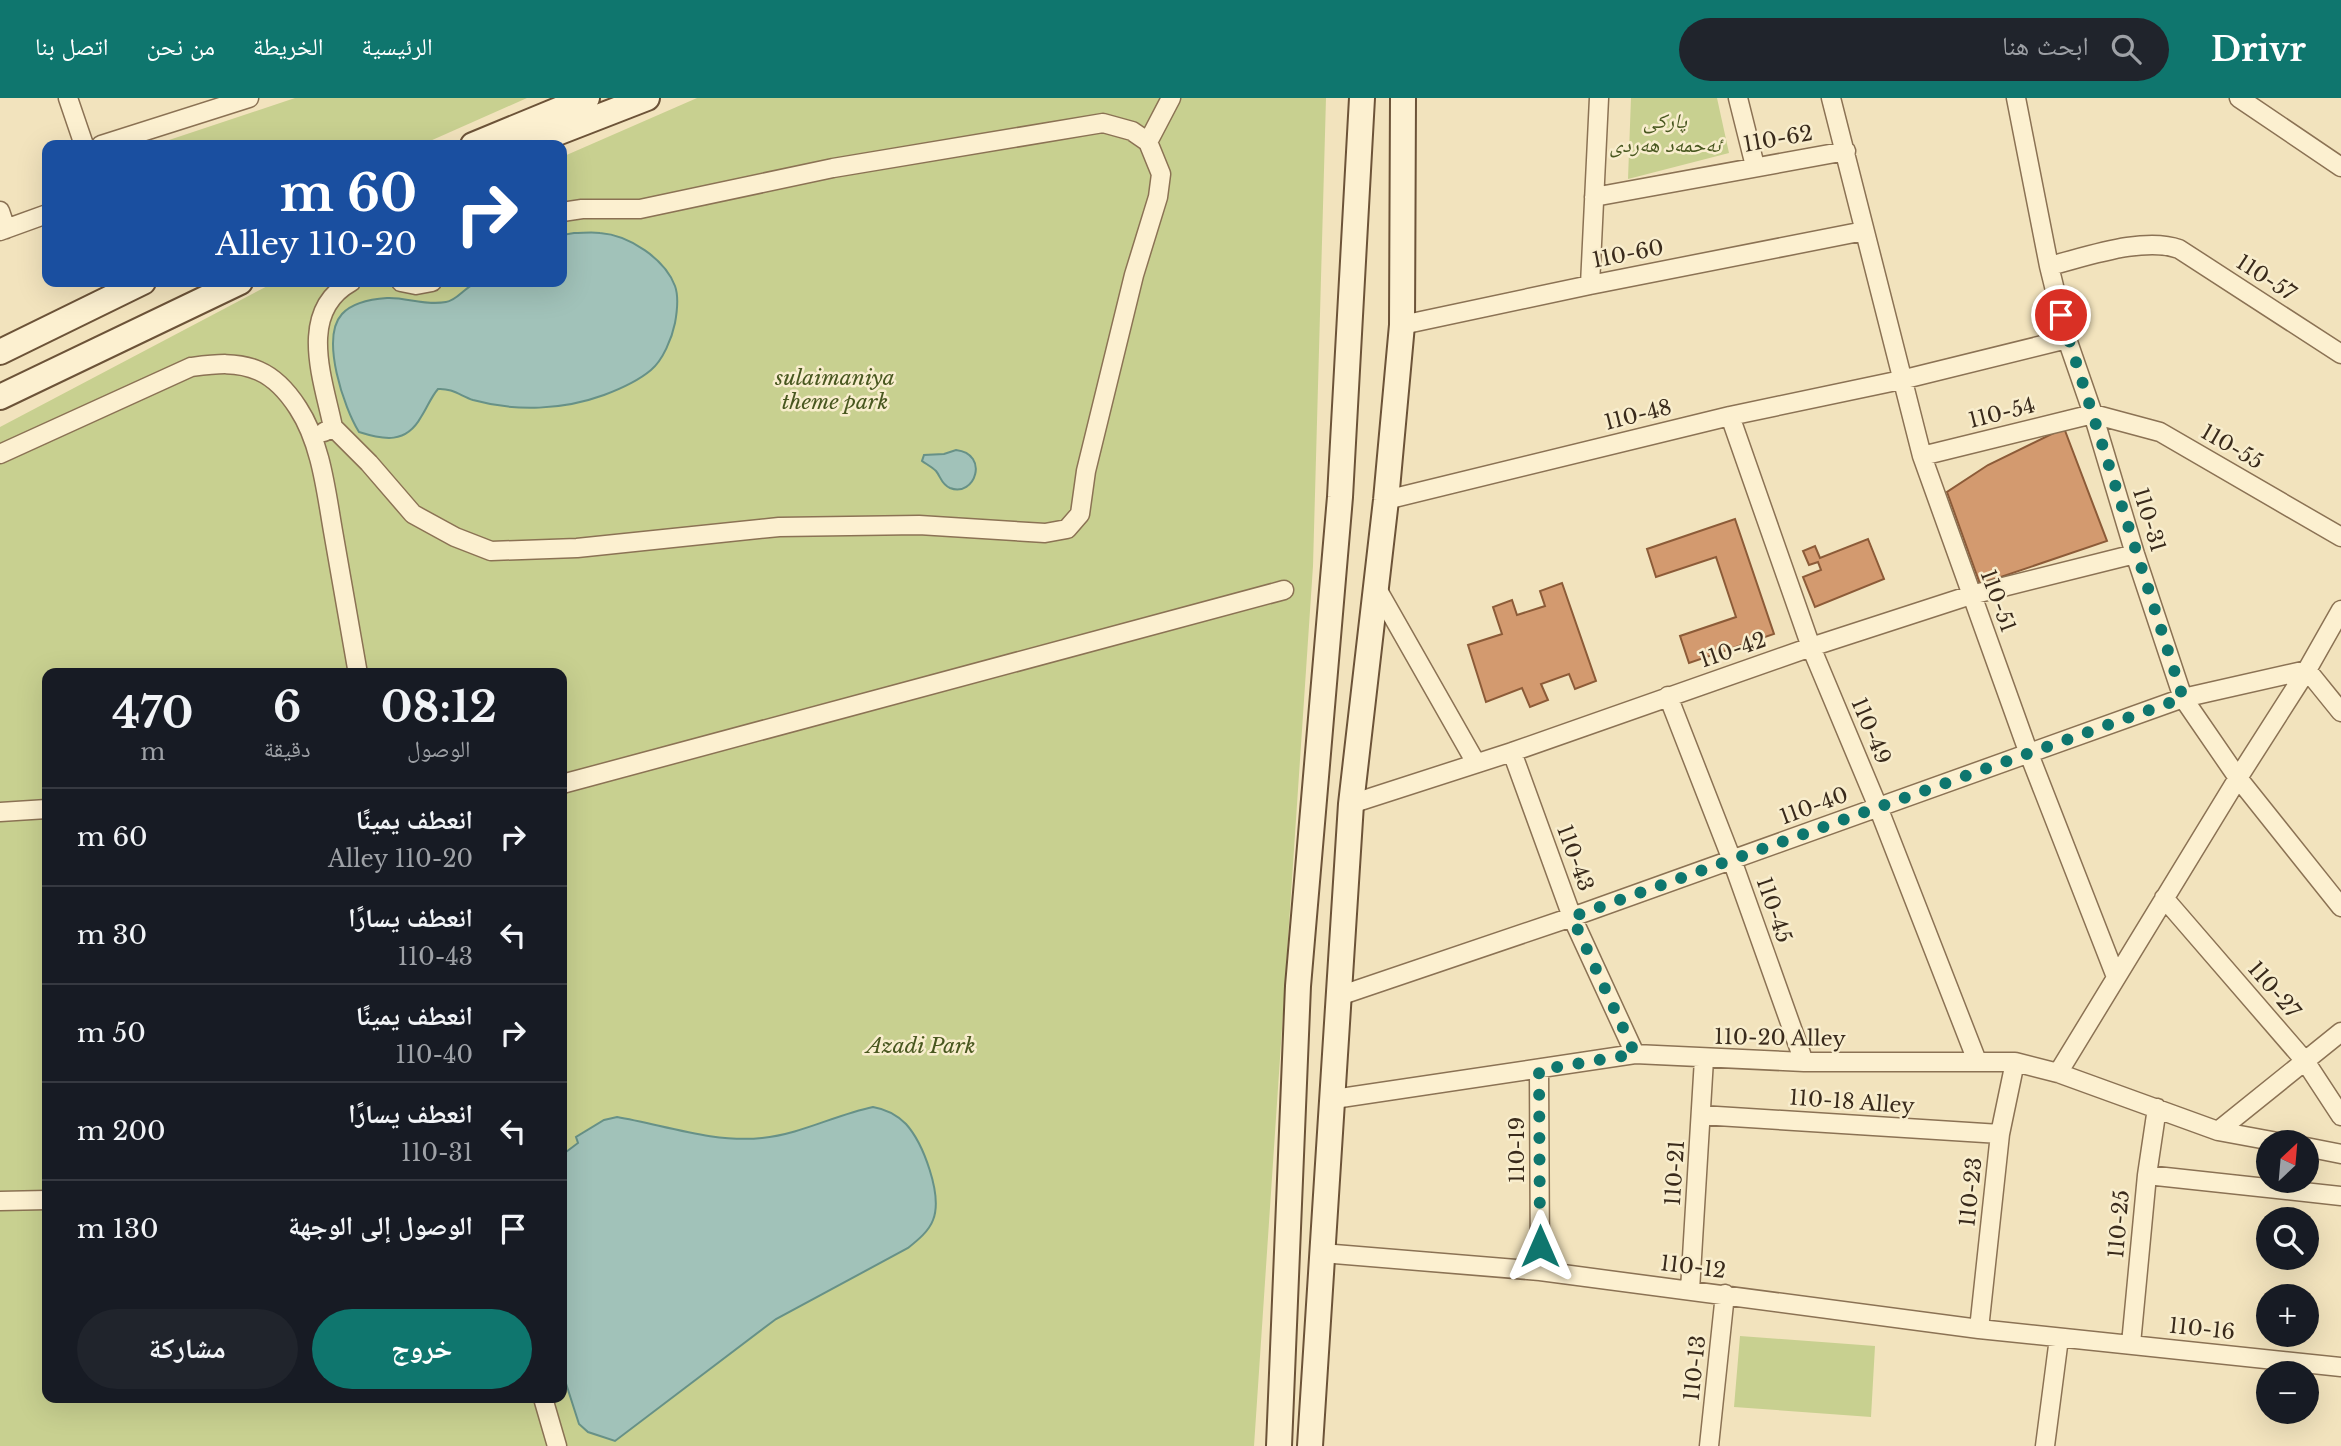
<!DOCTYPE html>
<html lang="ar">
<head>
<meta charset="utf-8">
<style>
	body { margin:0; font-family:"Libre Baskerville","Noto Naskh Arabic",serif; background:#20242c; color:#f1f3f6; direction:rtl; height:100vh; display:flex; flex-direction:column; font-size:26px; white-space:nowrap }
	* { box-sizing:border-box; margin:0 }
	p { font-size:23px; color:#9ea1a6 }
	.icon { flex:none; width:38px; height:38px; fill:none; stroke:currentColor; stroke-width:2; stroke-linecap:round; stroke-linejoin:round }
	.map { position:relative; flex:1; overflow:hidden; direction:ltr }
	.drawer { position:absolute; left:42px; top:570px; width:525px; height:735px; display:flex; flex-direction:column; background:#171b24; border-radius:14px; box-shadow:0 7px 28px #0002; direction:rtl }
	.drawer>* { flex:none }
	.top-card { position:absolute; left:42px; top:42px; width:525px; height:147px; border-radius:14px; box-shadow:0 7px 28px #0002; direction:rtl; background:#1a4fa0; color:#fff; overflow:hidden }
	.needle { width:46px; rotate:26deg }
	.tools { position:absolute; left:2256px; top:1032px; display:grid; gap:14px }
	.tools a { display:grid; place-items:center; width:63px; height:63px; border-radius:50%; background:#171b24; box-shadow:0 7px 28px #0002; font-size:35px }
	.pin { position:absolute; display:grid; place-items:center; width:60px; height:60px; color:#fff; margin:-30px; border:4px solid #fff; border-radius:50%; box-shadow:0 2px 7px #0007 }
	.me { position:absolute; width:77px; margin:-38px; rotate:0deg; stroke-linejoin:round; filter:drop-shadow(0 0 5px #0008) }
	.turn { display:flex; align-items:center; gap:24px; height:147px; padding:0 35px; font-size:32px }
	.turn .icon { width:91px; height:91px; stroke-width:2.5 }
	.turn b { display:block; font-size:49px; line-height:60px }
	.eta { display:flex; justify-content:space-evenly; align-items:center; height:119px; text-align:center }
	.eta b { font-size:42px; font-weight:700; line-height:49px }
	.button { display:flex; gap:14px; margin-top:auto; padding:14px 35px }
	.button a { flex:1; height:80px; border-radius:42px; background:#0f766e; color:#fff; font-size:28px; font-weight:700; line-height:80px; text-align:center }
	.button a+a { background:#20242c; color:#f1f3f6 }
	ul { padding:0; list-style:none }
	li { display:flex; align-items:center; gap:21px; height:98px; padding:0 35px; border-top:2px solid #363941 }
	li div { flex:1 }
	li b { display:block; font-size:26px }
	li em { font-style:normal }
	header { display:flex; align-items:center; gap:42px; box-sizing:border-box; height:98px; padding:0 35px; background:#0f766e; color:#fff }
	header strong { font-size:33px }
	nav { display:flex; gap:38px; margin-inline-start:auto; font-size:24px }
	.search { width:490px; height:63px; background:#20242c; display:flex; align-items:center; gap:18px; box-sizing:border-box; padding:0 24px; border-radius:38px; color:#9ea1a6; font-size:26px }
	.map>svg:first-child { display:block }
</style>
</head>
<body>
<header>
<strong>Drivr</strong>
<div class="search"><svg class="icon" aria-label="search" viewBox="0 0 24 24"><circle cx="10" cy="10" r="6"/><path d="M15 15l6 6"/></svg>ابحث هنا</div>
<nav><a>الرئيسية</a><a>الخريطة</a><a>من نحن</a><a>اتصل بنا</a></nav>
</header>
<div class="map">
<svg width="2341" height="1348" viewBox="0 0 2341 1348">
	<rect width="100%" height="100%" fill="#f2e3bd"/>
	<path fill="#c8d090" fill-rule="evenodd" d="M295 0H527L421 47H154Z
		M697 0H1326L1313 468 1254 1348H0V329L275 184H562V59ZM47 576H562V1300H47Z
		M1631 0H1717L1729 55 1628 81Z
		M1740 1238 1875 1248 1871 1319 1734 1309Z"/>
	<path fill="#a1c2b9" stroke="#679187" stroke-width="2" d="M574 135C583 135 592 134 600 135 629 137 665 161 675 188 679 199 677 214 675 225 672 240 663 262 651 272 638 283 620 291 604 297 563 312 516 314 473 302 461 298 452 290 438 291 431 299 427 310 421 319 406 346 384 342 359 334 344 310 320 240 342 216 352 205 372 201 387 200 406 199 425 208 446 204 458 203 467 185 481 184 507 181 535 184 562 184V137Z
		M956 352C990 356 975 400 950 390 941 386 941 379 936 373 932 369 926 366 922 363L924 357 944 356Z
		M873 1009C885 1011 897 1017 906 1026 923 1045 943 1097 933 1122 929 1133 918 1142 908 1150L776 1221 615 1343 588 1334 579 1326 562 1273V1057L578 1045 576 1039 604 1022 617 1019C664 1027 713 1045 762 1040 801 1036 835 1017 873 1009Z"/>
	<path fill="#d39a6f" stroke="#8c5b38" stroke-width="2" d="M2064 330 2107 443 1980 486 1947 394 1988 367Z
		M1735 421 1774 536 1689 565 1680 538 1736 519 1716 459 1656 479 1647 451Z
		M1868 441 1884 481 1815 509 1803 479 1821 472 1818 464 1809 467 1803 453 1815 448 1820 460Z
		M1562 485 1596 583 1575 591 1569 576 1541 586 1548 602 1530 609 1522 590 1486 604 1468 547 1502 536 1493 509 1512 502 1517 517 1545 508 1540 493Z"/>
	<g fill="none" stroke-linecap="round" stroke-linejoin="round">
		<defs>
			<path id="street" d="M68 0 84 47
				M1738 0 1755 68
				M1831 0 1922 358 2029 656 2116 879
				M2016 0 2049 168 2067 241 2093 316 2135 456 2183 600 2238 680 2341 809
				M2239 0 2341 69
				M1148 44 1171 0
				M101 47 249 0
				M1594 99 1846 53
				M0 113 6 131
				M0 133 47 116
				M2049 168C2086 159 2144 138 2179 151L2341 256
				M401 184 416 187 432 184
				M1590 187 1599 0
				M1402 227 1590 187 1864 133
				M1730 318 1811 549 1878 709 1977 963
				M333 329 369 365 413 416 455 439 491 453 577 450 779 429 919 427 1045 435 1067 431 1080 416 1086 373 1134 177 1158 99 1161 76 1148 44 1132 33 1103 25 833 70 640 111H582L562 114
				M324 334 333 329C323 281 297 214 351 184
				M0 356 191 269C215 266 237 263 259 273 275 280 289 296 298 310 321 345 326 393 333 433 341 481 350 528 358 576
				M1922 358 2093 316 2160 334 2341 439
				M1386 402 1730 318 1901 282 2067 241
				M1376 489 1476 665
				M1668 598 1732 762 1804 964
				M1512 654 1572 819 1635 956
				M562 686 1284 492
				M1351 706 1512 654 1811 549 1971 497 2135 456
				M0 714 47 711
				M2164 800 2305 963 2341 1018
				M1339 898 1572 819 2183 600 2307 572 2341 614
				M1539 972 1540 1173
				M2058 975 2238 680 2307 572 2341 512
				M1334 1001 1635 956 1804 964H2015L2058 975 2218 1033 2283 1045
				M1701 1017 2000 1036
				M2218 1033 2341 934
				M2306 1049 2341 1056
				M2147 1077 2341 1098
				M0 1103 47 1102
				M1322 1155 1540 1173 1979 1231 2341 1269
				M1690 1192 1704 961
				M1979 1231 2000 1036 2015 964
				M2131 1246 2147 1077 2157 1010
				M543 1300 557 1348
				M1709 1348 1725 1196
				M2045 1348 2059 1240"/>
			<path id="secondary" d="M473 47 587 0
				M526 47 647 0
				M0 254 143 184
				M0 299 240 184
				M1279 1348 1298 888 1340 399 1362 0
				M1310 1348 1351 706 1386 402 1402 227 1403 0"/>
		</defs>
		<use href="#street" stroke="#8b7254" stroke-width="21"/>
		<use href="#secondary" stroke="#6c5338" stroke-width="28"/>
		<use href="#street" stroke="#fcf0d0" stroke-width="18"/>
		<use href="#secondary" stroke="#fcf0d0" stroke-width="24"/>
	</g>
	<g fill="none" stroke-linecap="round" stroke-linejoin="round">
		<path stroke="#0f766e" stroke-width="12" stroke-dasharray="0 21.6" d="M1540 1148 1539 972 1635 956 1572 819 2183 600 2061 217"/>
	</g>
	<g text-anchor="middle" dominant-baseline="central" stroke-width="5" stroke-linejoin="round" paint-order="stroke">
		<g font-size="21" font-style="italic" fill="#48571f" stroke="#f8edcd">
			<text x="1665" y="23">پارکی<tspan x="1665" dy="24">ئەحمەد هەردی</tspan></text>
			<text x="835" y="280">sulaimaniya<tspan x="835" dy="24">theme park</tspan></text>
			<text x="921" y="948">Azadi Park</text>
		</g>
		<g font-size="21" fill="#392a1b" stroke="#f8edcd">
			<text transform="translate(1778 41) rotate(-10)">110-62</text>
			<text transform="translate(1628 156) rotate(-11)">110-60</text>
			<text transform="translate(2266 180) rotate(33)">110-57</text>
			<text transform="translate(2002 315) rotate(-14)">110-54</text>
			<text transform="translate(1638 317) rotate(-14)">110-48</text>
			<text transform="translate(2232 349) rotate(30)">110-55</text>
			<text transform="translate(2149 422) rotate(73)">110-31</text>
			<text transform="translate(1998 503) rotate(70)">110-51</text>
			<text transform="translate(1733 552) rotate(-19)">110-42</text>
			<text transform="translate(1871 633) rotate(67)">110-49</text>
			<text transform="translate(1814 708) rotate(-20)">110-40</text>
			<text transform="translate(1575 760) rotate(70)">110-43</text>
			<text transform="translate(1774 812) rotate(71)">110-45</text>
			<text transform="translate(2274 892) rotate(49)">110-27</text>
			<text transform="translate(1780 940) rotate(1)">110-20 Alley</text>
			<text transform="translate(1852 1004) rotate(4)">110-18 Alley</text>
			<text transform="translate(1517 1052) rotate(-90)">110-19</text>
			<text transform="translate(1675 1075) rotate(-86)">110-21</text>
			<text transform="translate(1971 1094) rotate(-84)">110-23</text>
			<text transform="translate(2119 1126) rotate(-85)">110-25</text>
			<text transform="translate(1693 1169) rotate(7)">110-12</text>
			<text transform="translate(2202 1231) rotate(6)">110-16</text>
			<text transform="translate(1695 1270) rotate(-84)">110-13</text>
		</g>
	</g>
</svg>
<div class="tools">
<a><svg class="needle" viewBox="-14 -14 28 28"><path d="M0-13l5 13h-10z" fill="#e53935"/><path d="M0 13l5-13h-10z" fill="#9ea1a6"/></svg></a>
<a><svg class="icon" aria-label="search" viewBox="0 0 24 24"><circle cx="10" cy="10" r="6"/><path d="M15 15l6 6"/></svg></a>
<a>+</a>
<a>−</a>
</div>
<div class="pin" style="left:2061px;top:217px;background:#d93025"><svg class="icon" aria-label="arrive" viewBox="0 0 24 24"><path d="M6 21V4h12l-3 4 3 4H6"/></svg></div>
<svg class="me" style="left:1540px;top:1148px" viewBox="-20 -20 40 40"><path d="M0-17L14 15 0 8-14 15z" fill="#0f766e" stroke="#fff" stroke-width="4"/></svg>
<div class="top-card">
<div class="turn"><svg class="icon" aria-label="right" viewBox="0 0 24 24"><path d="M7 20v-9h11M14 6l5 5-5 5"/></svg><div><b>60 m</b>110-20 Alley</div></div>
</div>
<section class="drawer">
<div class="eta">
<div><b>08:12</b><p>الوصول</p></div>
<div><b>6</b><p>دقيقة</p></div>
<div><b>470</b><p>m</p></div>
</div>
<ul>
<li><svg class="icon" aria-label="right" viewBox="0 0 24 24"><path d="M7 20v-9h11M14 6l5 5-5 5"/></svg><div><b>انعطف يمينًا</b><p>110-20 Alley</p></div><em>60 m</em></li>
<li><svg class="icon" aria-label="left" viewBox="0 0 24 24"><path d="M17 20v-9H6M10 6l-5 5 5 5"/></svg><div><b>انعطف يسارًا</b><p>110-43</p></div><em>30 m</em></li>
<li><svg class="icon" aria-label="right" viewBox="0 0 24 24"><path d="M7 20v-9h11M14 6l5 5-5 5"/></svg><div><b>انعطف يمينًا</b><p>110-40</p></div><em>50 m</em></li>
<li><svg class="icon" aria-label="left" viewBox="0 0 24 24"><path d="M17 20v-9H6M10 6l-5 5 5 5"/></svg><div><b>انعطف يسارًا</b><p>110-31</p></div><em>200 m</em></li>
<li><svg class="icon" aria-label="arrive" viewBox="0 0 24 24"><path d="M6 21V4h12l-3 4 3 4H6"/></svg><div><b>الوصول إلى الوجهة</b></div><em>130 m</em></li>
</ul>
<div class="button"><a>خروج</a><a>مشاركة</a></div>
</section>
</div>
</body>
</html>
